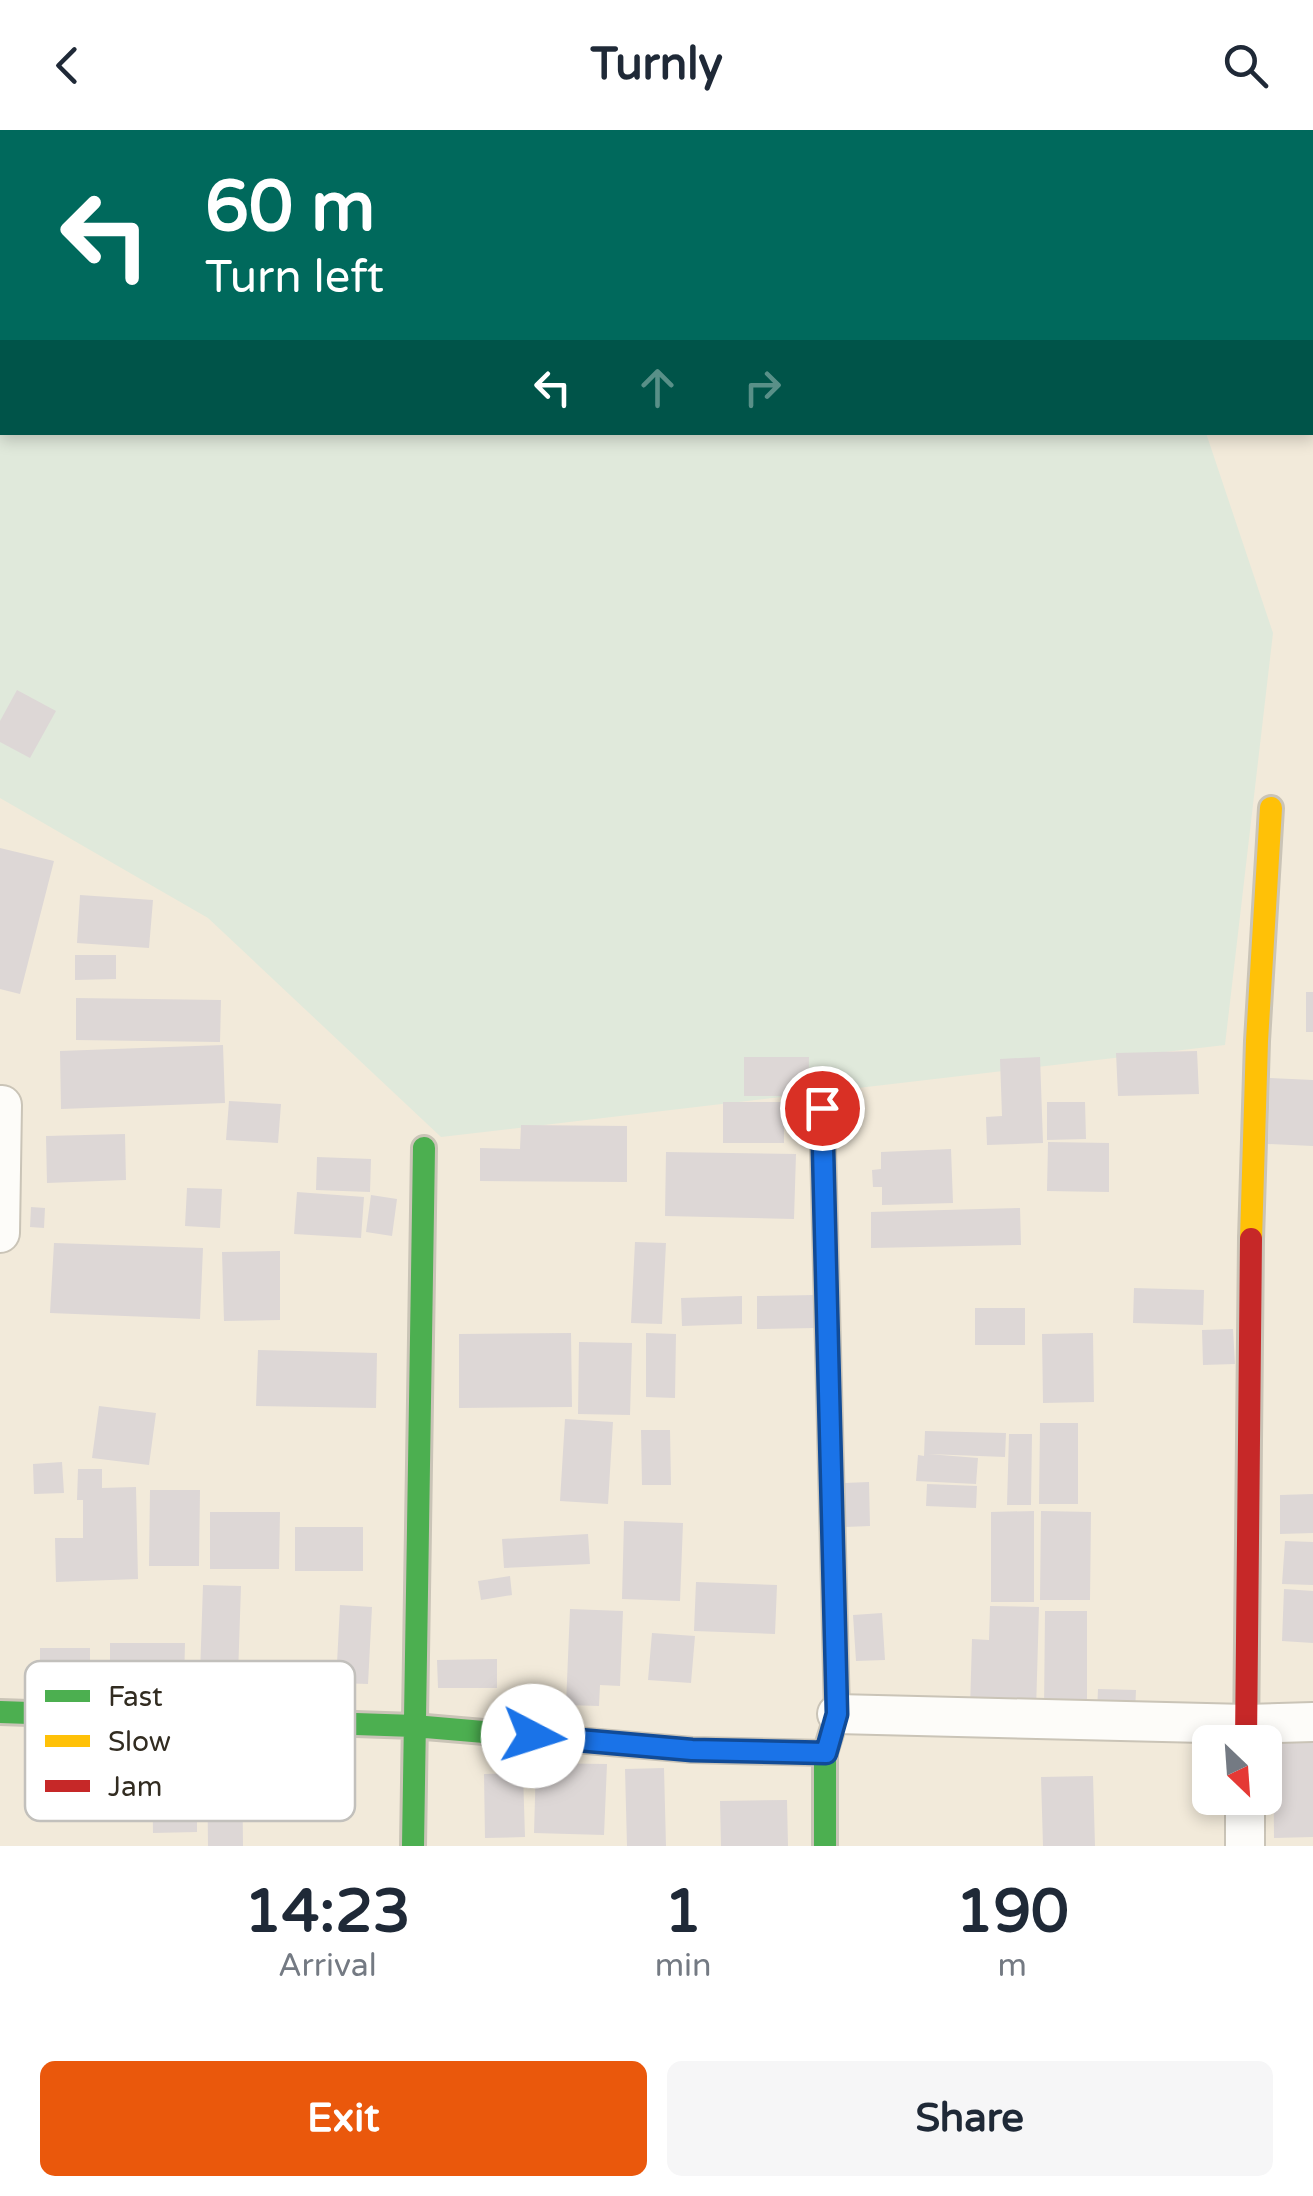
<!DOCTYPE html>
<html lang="en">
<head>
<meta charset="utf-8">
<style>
	body { margin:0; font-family:"Varela Round",sans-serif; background:#f6f6f7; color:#1f2937; height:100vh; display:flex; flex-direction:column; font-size:38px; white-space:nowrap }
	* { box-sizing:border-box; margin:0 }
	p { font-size:32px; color:#747a83 }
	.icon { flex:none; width:55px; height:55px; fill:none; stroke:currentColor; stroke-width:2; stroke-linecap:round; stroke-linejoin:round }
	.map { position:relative; height:1716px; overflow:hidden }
	.side { display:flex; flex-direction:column; background:#fff; flex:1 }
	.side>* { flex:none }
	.hud { position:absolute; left:0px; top:0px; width:1315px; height:305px; box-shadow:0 5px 15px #0003; background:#00695c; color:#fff; overflow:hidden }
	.needle { width:65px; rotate:155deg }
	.controls { position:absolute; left:1192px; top:1595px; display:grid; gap:20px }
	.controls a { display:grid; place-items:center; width:90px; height:90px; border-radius:15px; background:#fff; box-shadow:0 5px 15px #0003; font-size:50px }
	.pin { position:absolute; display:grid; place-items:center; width:85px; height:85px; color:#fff; margin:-42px; border:5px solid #fff; border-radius:50%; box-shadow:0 2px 10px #0007 }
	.me { position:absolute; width:110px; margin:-55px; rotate:95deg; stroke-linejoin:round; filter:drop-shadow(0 0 8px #0008) }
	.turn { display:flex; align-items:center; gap:35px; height:210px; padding:0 40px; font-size:45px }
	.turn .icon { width:130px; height:130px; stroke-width:2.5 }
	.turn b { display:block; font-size:70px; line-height:85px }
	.lanes { display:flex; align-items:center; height:95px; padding:0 40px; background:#0003; justify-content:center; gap:50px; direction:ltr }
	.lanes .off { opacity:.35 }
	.eta { display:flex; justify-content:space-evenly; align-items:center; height:170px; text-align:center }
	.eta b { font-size:60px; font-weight:800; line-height:70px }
	.cta { display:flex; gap:20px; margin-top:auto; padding:20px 40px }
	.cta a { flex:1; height:115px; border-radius:15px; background:#ea580c; color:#fff; font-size:40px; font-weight:800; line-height:115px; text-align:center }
	.cta a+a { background:#f6f6f7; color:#1f2937 }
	header { display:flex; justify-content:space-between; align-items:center; height:130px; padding:0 40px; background:#fff; font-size:45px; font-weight:800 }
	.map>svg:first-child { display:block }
</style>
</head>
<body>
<header><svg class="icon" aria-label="back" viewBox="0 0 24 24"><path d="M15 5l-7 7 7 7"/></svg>Turnly<svg class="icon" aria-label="search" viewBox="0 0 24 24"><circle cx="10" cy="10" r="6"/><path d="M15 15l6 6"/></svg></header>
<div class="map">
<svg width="1313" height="1716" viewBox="0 0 1313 1716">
	<rect width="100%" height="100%" fill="#f2eada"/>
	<path fill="#e0e9db" d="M0 0H1105L1106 2H2V302L1206 303 1273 503 1225 915 441 1007 208 788 0 668Z"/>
	<path fill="#ddd7d6" d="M17 560 56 581 30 628 0 612V591Z
		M0 718 54 731 20 864 0 859Z
		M80 765 153 770 149 818 77 813Z
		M75 825H116V849L75 850Z
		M1306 862H1313V902H1306Z
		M76 868 221 870 220 912 76 910Z
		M223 915 225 973 61 979 60 921Z
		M1197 921 1199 964 1118 966 1116 923Z
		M744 927H809L808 966H744Z
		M1040 927 1043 1013 987 1015 986 987 1002 986 1000 929Z
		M1270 948 1313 950V1016L1268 1014Z
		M229 971 281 974 278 1013 226 1010Z
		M723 972H784V1013H723Z
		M1047 972H1085L1086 1009 1047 1010Z
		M521 995 627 996V1052L480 1051V1018L520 1019Z
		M125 1004 126 1050 47 1053 46 1006Z
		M1048 1012 1109 1013V1062L1047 1061Z
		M951 1019 953 1073 882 1075V1057H873L872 1040 881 1039V1022Z
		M666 1022 796 1024 794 1089 665 1086Z
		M317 1027 371 1029 370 1062 316 1060Z
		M187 1058 222 1059 220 1098 185 1096Z
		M297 1062 364 1067 361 1108 294 1104Z
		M371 1065 397 1069 392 1106 366 1102Z
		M31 1077 45 1078 44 1098 30 1097Z
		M1020 1078 1021 1115 871 1118V1082Z
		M635 1112 666 1113 662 1194 631 1193Z
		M54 1113 203 1118 200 1189 50 1183Z
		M280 1121V1190L224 1191 222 1122Z
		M1134 1158 1204 1160 1203 1195 1133 1193Z
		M815 1165V1198L757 1199V1166Z
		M742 1166V1194L682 1196 681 1168Z
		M975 1178H1025V1215H975Z
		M1233 1199 1235 1234 1203 1235 1202 1200Z
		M571 1203 572 1277 459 1278V1204Z
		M646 1203 676 1204 675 1268 646 1267Z
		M1093 1203 1094 1272 1043 1273 1042 1204Z
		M579 1212 632 1213 630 1285 578 1284Z
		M258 1220 377 1223 376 1278 256 1276Z
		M99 1276 156 1283 149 1335 92 1328Z
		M565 1289 613 1292 608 1374 560 1371Z
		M1040 1293H1078V1374H1039Z
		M641 1300H670L671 1355H642Z
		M925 1301 1006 1303 1005 1327 928 1324 978 1328 976 1354 916 1351 918 1325 924 1326Z
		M1009 1304H1032L1031 1375H1007Z
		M62 1332 64 1363 34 1364 33 1334Z
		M78 1339H102V1358L136 1357 138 1449 56 1452 55 1408H83V1370H77Z
		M869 1352 870 1396 845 1397 844 1353Z
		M927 1354 977 1356 976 1378 926 1376Z
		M150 1360H200L199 1436H149Z
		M1313 1364V1403L1280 1404V1365Z
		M1034 1381V1472H991V1382Z
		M1041 1381 1091 1382 1090 1470H1040Z
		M210 1382H280L279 1439H210Z
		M624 1391 683 1393 680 1471 622 1469Z
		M295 1397H363V1441H295Z
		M588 1404 590 1434 504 1438 502 1409Z
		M1285 1411 1313 1412V1455L1282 1454Z
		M510 1446 512 1465 481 1470 478 1451Z
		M696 1452 777 1455 775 1504 694 1501Z
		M203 1455 241 1456 238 1546 200 1545Z
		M1284 1459 1313 1461V1513L1282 1511Z
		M340 1475 372 1477 368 1554 336 1553Z
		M990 1476 1039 1477 1036 1581 970 1579 972 1509 989 1510Z
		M570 1479 623 1481 620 1556 600 1555 599 1576 566 1575Z
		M1045 1481H1087V1580H1044Z
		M882 1483 885 1530 856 1531 853 1485Z
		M652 1503 695 1506 691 1553 648 1550Z
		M110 1513H185L184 1555H110Z
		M40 1518H90V1548H40Z
		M497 1529V1558H438L437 1530Z
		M1098 1559 1136 1560 1135 1583 1097 1582Z
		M513 1570 550 1573 548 1597 511 1594Z
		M1273 1609H1313V1707L1274 1708Z
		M207 1623H242L243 1716H208Z
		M197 1626V1702L153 1703 152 1627Z
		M536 1633 607 1634 604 1705 534 1703Z
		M664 1638 666 1716H627L625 1639Z
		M523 1643 525 1707 485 1708 484 1644Z
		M1093 1646 1095 1716H1043L1041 1647Z
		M787 1670 788 1716H721L720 1671Z"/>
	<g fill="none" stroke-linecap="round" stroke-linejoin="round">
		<defs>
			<path id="street" d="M0 1103 2 975
				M837 1584 1246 1594 1313 1592
				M1245 1716V1668"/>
			<path id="fast" d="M0 1582 414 1596 692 1620 825 1623
				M413 1716 424 1018
				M825 1716V1623L837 1584 832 1379"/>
			<path id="slow" d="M822 978 832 1379
				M1251 1109 1257 911 1271 678"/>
			<path id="jam" d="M1246 1612 1251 1109"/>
		</defs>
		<use href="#street" stroke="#cac4b7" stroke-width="42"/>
		<use href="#fast" stroke="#cac4b7" stroke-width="28"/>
		<use href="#slow" stroke="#cac4b7" stroke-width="28"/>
		<use href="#jam" stroke="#cac4b7" stroke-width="28"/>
		<use href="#street" stroke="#fdfcf9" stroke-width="38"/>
		<use href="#fast" stroke="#4caf50" stroke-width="22"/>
		<use href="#slow" stroke="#ffc107" stroke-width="22"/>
		<use href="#jam" stroke="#c62828" stroke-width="22"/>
	</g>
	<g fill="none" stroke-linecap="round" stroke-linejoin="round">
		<defs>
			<path id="route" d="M533 1606 692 1620 826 1623 837 1584 822 978"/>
		</defs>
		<use href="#route" stroke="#114b97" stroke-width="25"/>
		<use href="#route" stroke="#1a73e8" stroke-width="18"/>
	</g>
	<rect x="25" y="1531" width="330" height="160" rx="15" fill="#fff" stroke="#c2c0bc" stroke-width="2.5"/>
	<rect x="45" y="1560" width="45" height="12" fill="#4caf50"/>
	<rect x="45" y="1605" width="45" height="12" fill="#ffc107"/>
	<rect x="45" y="1650" width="45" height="12" fill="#c62828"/>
	<g font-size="28" fill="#322c21">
		<text x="108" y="1576">Fast</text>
		<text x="108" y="1621">Slow</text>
		<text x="108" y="1666">Jam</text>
	</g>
</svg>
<div class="controls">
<a><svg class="needle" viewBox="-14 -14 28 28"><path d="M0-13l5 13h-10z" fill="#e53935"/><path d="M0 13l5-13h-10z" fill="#747a83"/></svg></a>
</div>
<div class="pin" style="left:822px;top:978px;background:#d93025"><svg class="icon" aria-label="arrive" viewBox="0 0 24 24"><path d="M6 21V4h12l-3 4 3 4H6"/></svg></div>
<svg class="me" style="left:533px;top:1606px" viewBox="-20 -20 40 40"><circle r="19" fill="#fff"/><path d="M0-13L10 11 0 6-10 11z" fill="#1a73e8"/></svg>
<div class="hud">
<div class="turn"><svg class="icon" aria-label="left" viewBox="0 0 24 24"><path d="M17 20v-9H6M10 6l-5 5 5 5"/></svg><div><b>60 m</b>Turn left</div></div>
<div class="lanes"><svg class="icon" aria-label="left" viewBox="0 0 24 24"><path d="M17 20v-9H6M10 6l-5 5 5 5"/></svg><svg class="icon off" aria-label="ahead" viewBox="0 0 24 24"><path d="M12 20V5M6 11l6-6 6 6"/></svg><svg class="icon off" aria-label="right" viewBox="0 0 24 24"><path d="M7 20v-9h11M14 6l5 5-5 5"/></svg></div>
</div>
</div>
<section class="side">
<div class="eta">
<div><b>14:23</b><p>Arrival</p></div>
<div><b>1</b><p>min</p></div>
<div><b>190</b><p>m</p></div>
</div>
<div class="cta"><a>Exit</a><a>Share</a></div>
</section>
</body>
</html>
